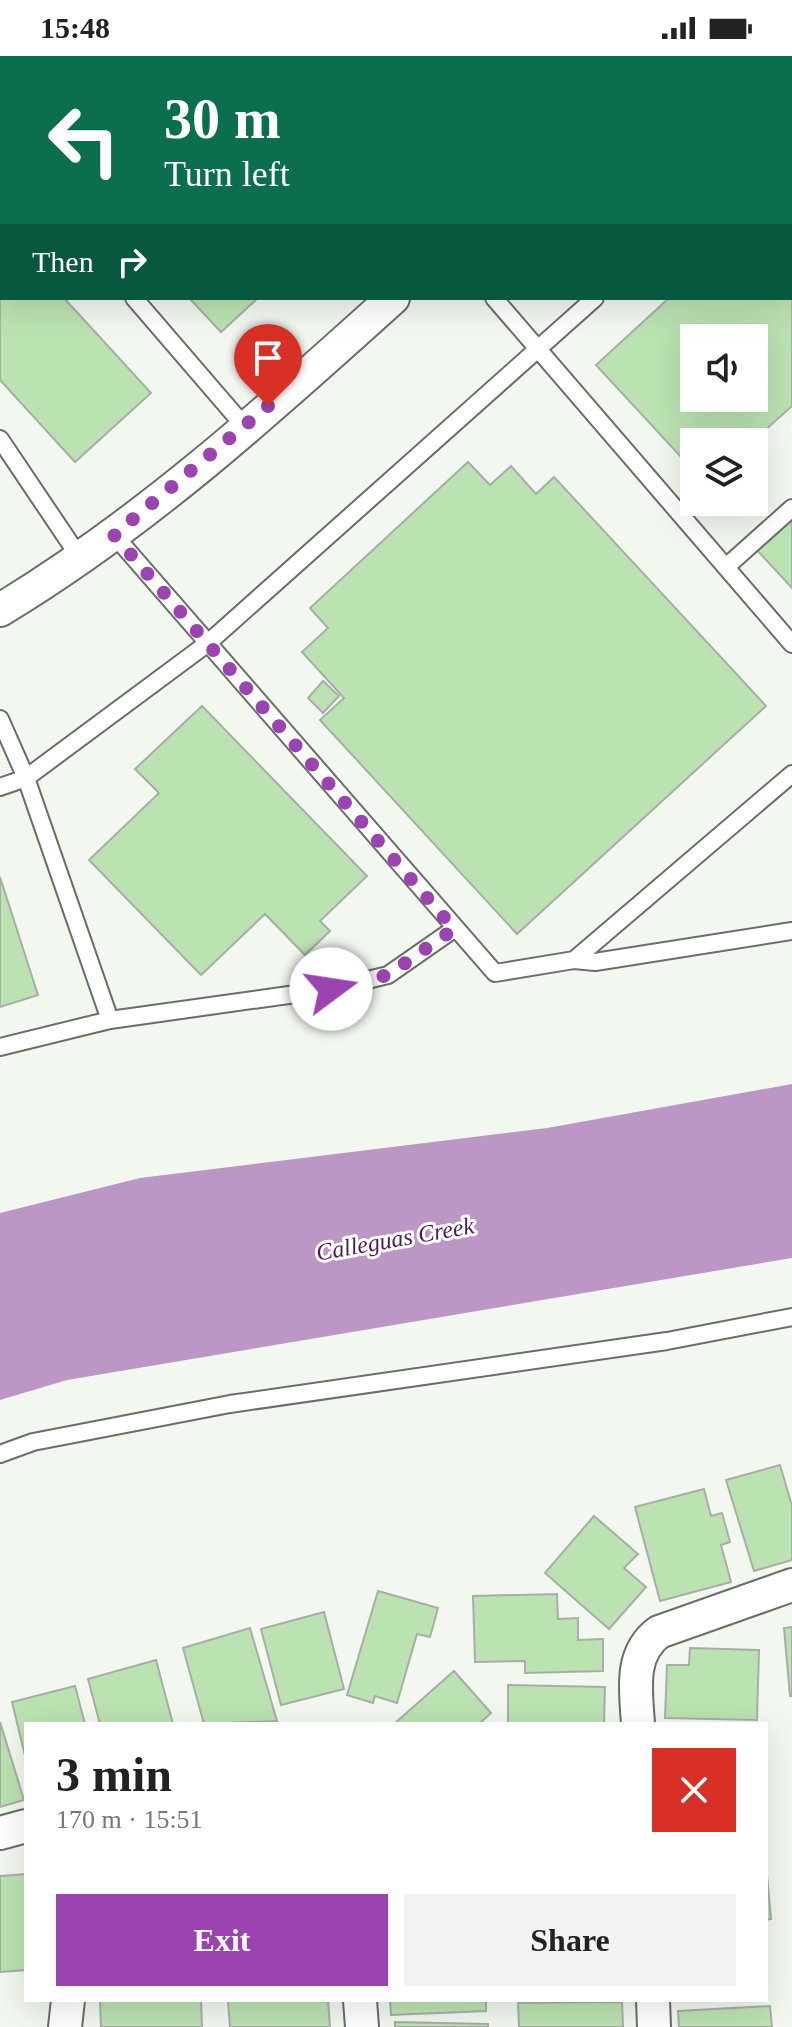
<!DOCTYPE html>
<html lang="en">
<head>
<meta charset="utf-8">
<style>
	body { margin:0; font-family:"Times New Roman",serif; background:#f2f2f2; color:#222; height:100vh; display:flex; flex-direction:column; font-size:30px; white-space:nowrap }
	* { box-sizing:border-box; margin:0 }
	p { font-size:26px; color:#767676 }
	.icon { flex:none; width:44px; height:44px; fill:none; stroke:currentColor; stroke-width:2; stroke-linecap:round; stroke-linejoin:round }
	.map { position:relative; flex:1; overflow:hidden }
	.drawer { position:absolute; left:24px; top:1666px; width:744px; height:280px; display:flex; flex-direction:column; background:#fff; border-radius:0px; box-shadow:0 8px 32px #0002 }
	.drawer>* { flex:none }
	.banner { position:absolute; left:0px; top:0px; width:792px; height:244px; box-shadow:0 8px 32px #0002; background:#0b6e4f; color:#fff; overflow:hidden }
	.fabs { position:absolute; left:680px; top:268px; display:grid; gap:16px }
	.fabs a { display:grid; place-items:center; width:88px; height:88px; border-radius:0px; background:#fff; box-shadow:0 8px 32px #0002; font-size:40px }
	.pin { position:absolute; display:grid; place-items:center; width:68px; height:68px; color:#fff; margin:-82px -34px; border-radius:50% 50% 50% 0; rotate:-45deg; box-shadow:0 0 8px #0007 }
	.pin .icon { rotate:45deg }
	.me { position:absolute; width:88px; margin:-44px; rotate:76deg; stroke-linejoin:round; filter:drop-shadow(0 0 6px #0008) }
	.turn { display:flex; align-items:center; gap:28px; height:168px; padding:0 32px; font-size:36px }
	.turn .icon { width:104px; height:104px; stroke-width:2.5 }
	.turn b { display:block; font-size:56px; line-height:68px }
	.then { display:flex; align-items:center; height:76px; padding:0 32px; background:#0003; gap:16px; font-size:30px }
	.round { display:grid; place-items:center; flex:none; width:84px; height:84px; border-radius:0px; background:#f2f2f2 }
	.overview { display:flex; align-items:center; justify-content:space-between; height:136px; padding:0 32px }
	h1 { font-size:48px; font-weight:800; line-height:60px }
	.action { display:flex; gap:16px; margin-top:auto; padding:16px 32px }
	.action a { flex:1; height:92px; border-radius:0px; background:#9b43b0; color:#fff; font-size:32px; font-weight:800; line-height:92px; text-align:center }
	.action a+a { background:#f2f2f2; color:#222 }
	.status { display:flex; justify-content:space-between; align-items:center; height:56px; padding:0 40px; background:#fff; direction:ltr }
	.status svg { height:22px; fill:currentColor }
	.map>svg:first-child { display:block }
</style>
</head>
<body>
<div class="status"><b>15:48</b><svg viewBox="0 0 49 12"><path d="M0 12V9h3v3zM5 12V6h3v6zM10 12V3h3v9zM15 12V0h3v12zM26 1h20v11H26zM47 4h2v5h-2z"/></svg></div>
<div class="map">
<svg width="792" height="1971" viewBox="0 0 792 1971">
	<rect width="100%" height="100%" fill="#f2f7f0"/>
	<path fill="#bc97c5" d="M792 1028V1202L67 1324 0 1344V1157L140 1122 547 1072Z"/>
	<path fill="#bbe2b1" stroke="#a8aea7" stroke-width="2" fill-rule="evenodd" d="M0 0H106L107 2H2V42Z
		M792 130V350L752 386H694V415L596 309 669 242H790ZM694 282H754V342H694Z
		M0 173 2 242H64L151 337 75 406 0 324Z
		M189 242H258L221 276Z
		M468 406 490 429 511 410 536 438 554 421 766 650 517 878 320 664 344 642 302 596 328 572 310 552Z
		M792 458V532L755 492Z
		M323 625 339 640 323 657 308 642Z
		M202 650 367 820 320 865 330 875 305 899 265 858 201 919 89 804 159 737 135 713Z
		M0 821 38 939 0 951Z
		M780 1409 792 1450V1504L754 1515 726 1424Z
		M704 1433 711 1460 722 1457 730 1486 721 1489 731 1526 660 1545 635 1451Z
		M594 1460 638 1498 624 1512 646 1531 609 1573 545 1517Z
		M378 1535 438 1552 430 1581 417 1578 397 1647 375 1640 373 1647 347 1639Z
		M557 1538 558 1563 578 1562V1584L603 1583V1615L525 1617V1605L475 1606 473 1540Z
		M324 1556 344 1633 281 1649 261 1573Z
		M792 1571V1640H790L784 1572Z
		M250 1572 277 1665 204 1668 183 1592Z
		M690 1592 759 1594 757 1664 665 1662 667 1609H689Z
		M156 1604 173 1668H100L88 1623Z
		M454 1615 491 1657 479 1668H394Z
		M508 1629 605 1631 604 1668H508Z
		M75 1630 85 1668H26V1704L12 1646Z
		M0 1666 24 1744 0 1751Z
		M766 1808 771 1863 766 1864Z
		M26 1818V1914L0 1916V1820Z
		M100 1944H201L202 1971H101Z
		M228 1944H328L330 1971H230Z
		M390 1944H486V1955L391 1959Z
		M622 1946 623 1971H519L518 1947Z
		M770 1950 772 1971H679L678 1955Z
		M395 1966 488 1968V1971H395Z"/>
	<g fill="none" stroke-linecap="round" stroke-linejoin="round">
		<defs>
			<path id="lane" d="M198 0 200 2
				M478 2 480 0
				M790 73 792 71
				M0 87 2 89
				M134 242 245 371
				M494 242 792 588
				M0 383 80 502
				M114 479 495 917 574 904 792 718
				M726 511 792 452
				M0 663 26 722 110 964
				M0 731 26 722 208 587 595 242
				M574 904 595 906 792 875
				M0 991 110 964 331 933 388 919 454 873
				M0 1398 33 1386 230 1348 667 1285 792 1261"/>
			<path id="street" d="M315 0 317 2
				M668 2 671 0
				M0 554C143 468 269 354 393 242
				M638 1668C636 1635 629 1598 659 1576L792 1529
				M0 1777 26 1770
				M360 1944 362 1971
				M653 1944 654 1971
				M65 1971 68 1944"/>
		</defs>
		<use href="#lane" stroke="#696e68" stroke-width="20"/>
		<use href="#street" stroke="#696e68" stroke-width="36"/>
		<use href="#lane" stroke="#fff" stroke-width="16"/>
		<use href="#street" stroke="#fff" stroke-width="32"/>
	</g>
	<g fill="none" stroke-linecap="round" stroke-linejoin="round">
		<path stroke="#9b43b0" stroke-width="14" stroke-dasharray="0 25.2" d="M268 350 114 479 454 873 388 919 331 933"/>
	</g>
	<g text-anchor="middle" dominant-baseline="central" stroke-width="6" stroke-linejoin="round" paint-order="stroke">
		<g font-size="24" font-style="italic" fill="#4a1c55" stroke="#fff">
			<text transform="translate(395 1183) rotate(-10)">Calleguas Creek</text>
		</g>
	</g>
</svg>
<div class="fabs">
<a><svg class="icon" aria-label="sound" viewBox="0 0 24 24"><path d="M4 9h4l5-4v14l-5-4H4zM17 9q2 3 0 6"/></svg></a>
<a><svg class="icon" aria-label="layers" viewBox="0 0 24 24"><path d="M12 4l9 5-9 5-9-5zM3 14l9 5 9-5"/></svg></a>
</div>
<div class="pin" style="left:268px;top:350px;background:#d93025"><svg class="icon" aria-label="arrive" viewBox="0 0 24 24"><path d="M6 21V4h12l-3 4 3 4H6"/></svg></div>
<svg class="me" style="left:331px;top:933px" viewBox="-20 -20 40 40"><circle r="19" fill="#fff"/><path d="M0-13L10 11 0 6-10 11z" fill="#9b43b0"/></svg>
<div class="banner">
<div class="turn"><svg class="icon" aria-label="left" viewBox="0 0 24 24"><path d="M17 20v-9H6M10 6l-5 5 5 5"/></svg><div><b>30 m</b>Turn left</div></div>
<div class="then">Then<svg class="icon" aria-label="right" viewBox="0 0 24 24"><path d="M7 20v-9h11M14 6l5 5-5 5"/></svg></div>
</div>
<section class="drawer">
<div class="overview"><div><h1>3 min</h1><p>170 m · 15:51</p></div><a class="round" style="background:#d93025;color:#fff"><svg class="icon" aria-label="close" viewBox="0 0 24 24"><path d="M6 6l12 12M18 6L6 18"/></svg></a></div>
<div class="action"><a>Exit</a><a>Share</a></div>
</section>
</div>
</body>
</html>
